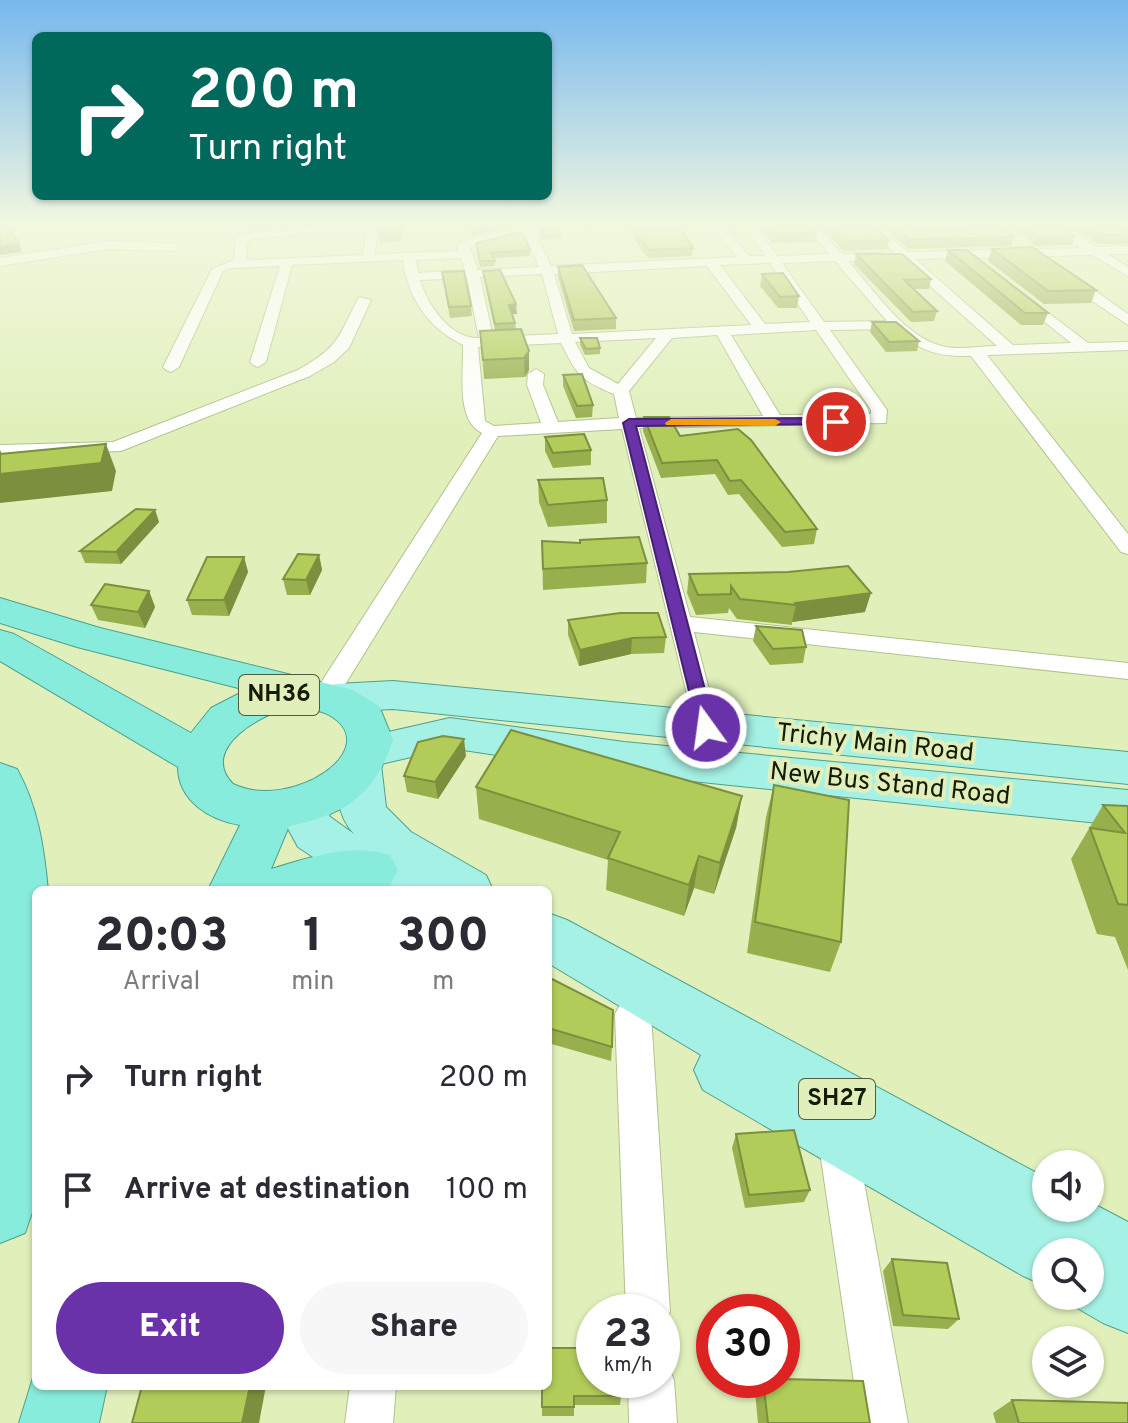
<!DOCTYPE html>
<html lang="en">
<head>
<meta charset="utf-8">
<style>
	body { margin:0; font-family:Overpass,sans-serif; background:#f7f7f7; color:#2b2b33; height:100vh; display:flex; flex-direction:column; font-size:30px; white-space:nowrap }
	* { box-sizing:border-box; margin:0 }
	p { font-size:26px; color:#7c7c81 }
	.icon { flex:none; width:44px; height:44px; fill:none; stroke:currentColor; stroke-width:2; stroke-linecap:round; stroke-linejoin:round }
	.map { position:relative; flex:1; overflow:hidden }
	.panel { position:absolute; left:32px; top:886px; width:520px; height:504px; display:flex; flex-direction:column; background:#fff; border-radius:12px; box-shadow:0 2px 6px #0004 }
	.panel>* { flex:none }
	.guide { position:absolute; left:32px; top:32px; width:520px; height:168px; border-radius:12px; box-shadow:0 2px 6px #0004; background:#00695c; color:#fff; overflow:hidden }
	.fabs { position:absolute; left:1032px; top:1150px; display:grid; gap:16px }
	.fabs a { display:grid; place-items:center; width:72px; height:72px; border-radius:50%; background:#fff; box-shadow:0 2px 6px #0004; font-size:40px }
	.speed { position:absolute; left:576px; top:1294px; display:flex; gap:16px; font-size:40px; font-weight:700; text-align:center }
	.speed>* { display:grid; place-content:center; width:104px; height:104px; border-radius:50%; background:#fff; box-shadow:0 2px 6px #0004; line-height:1 }
	.speed small { font-size:20px; font-weight:400 }
	.speed .limit { border:12px solid #d22; background:#fff; color:#111 }
	.pin { position:absolute; display:grid; place-items:center; width:68px; height:68px; color:#fff; margin:-34px; border:4px solid #fff; border-radius:50%; box-shadow:0 2px 8px #0007 }
	.me { position:absolute; width:88px; margin:-44px; rotate:346deg; stroke-linejoin:round; filter:drop-shadow(0 0 6px #0008) }
	.turn { display:flex; align-items:center; gap:28px; height:168px; padding:0 24px; font-size:36px }
	.turn .icon { width:104px; height:104px; stroke-width:2.5 }
	.turn b { display:block; font-size:56px; line-height:68px }
	.eta { display:flex; justify-content:space-evenly; align-items:center; height:136px; text-align:center }
	.eta b { font-size:48px; font-weight:800; line-height:56px }
	.cta { display:flex; gap:16px; margin-top:auto; padding:16px 24px }
	.cta a { flex:1; height:92px; border-radius:48px; background:#6932a9; color:#fff; font-size:32px; font-weight:800; line-height:92px; text-align:center }
	.cta a+a { background:#f7f7f7; color:#2b2b33 }
	ul { padding:0; list-style:none }
	li { display:flex; align-items:center; gap:24px; height:112px; padding:0 24px }
	li div { flex:1 }
	li b { display:block; font-size:30px }
	li em { font-style:normal }
	.map>svg:first-child { display:block }
</style>
</head>
<body>
<div class="map">
<svg width="1128" height="1423" viewBox="0 0 1128 1423">
	<rect width="100%" height="100%" fill="#e1f0bb"/>
	<g fill="none" stroke-linecap="round" stroke-linejoin="round">
		<defs>
			<path id="minor" d="M600 226 595 229 535 233 551 266 737 257 712 226H723L749 256H765L745 226H756L777 256 829 254 806 226H817L842 254 894 252 866 226H878L907 252 1081 248 1050 226H1063L1097 247 1128 246V254H1108L1128 267V276L1092 255 915 259 1013 345 1071 343 1016 299 1014 296 1021 292 1088 343 1128 342V350L987 355 1128 534V554L1121 552 971 356C937 357 920 351 895 329L830 330 887 410 886 423 639 428 690 617 1128 663V679L694 632 719 728 715 735 706 737 697 735 622 429 498 436 335 701 326 704 317 701 313 695 482 433C455 420 464 371 463 345 427 327 408 298 403 260L292 265 266 362 258 367 253 365 250 362 280 266 231 268 223 271 179 367 171 372 166 370 163 367 212 269 234 260 236 237 242 234 312 227 372 228 378 231 375 254 458 251 457 247 462 241 528 227ZM312 233 366 234 363 255 246 260 248 240ZM524 234 539 267 478 270 470 247ZM461 258 465 270 418 273 416 260ZM901 260 997 346C981 346 962 350 946 347 905 339 875 291 848 261ZM835 261 887 321 824 322 782 263ZM770 263 810 322 765 324 720 265ZM707 266 751 325 572 334 554 274ZM542 274 558 334 493 337 480 277ZM467 278 479 338C450 339 427 304 420 280ZM816 330 871 410V414L780 415 731 335ZM717 335 763 416 636 418 629 391 672 338ZM656 338 618 384 589 368 575 342ZM561 343C576 374 581 381 614 394L619 418 558 422 543 385 544 374 536 369 528 374 527 385 541 423 494 426 485 421 478 347Z
				M641 226H708L703 229H646Z
				M108 241 173 243 179 247 173 251 108 249 0 266V258Z
				M1061 274H1071L1128 314V325L1061 280Z
				M359 297 371 300 349 348 334 362 310 376 121 451 0 455V445L113 442 298 370C341 346 338 336 359 297Z
				M633 998 645 1003 651 1014 670 1312 662 1328V1312H626L615 1014 621 1003Z
				M837 1119 851 1124 856 1138 908 1423H860L818 1138 823 1124Z
				M662 1361 667 1364 674 1380 677 1423H629L628 1380H662Z
				M350 1386H396L393 1423H345Z"/>
			<path id="primary" d="M393 681 1128 752V784L393 709 336 712 321 708 315 698 321 688 336 684Z
				M450 718 624 742 1128 790V826L624 774 450 748 381 764 386 807 411 832 486 875 493 890H363L298 847 281 816 296 792 312 786 328 792 335 804 329 816 354 834C336 815 332 781 345 757L350 756 347 751 353 740Z
				M548 913 567 920 1046 1178V1208H1090V1202L1128 1222V1333L1103 1323 1065 1301 1063 1296H1090V1252H1046V1286L1023 1276 703 1090 694 1070 701 1055 548 963Z"/>
			<path id="trunk" d="M0 598 100 628 353 690 379 706 393 740C375 795 345 815 289 826L271 869C308 858 352 842 390 855L398 870 390 885 375 890H208L240 825C210 820 178 801 178 767L0 661V630L14 634 191 733 211 708 246 690 77 647 0 623ZM292 707C304 709 319 709 329 715 387 748 292 812 233 784 198 748 263 713 292 707Z
				M0 763 17 769C38 807 44 847 48 890H36V1201L25 1233 0 1243Z
				M36 1368V1386H107L99 1423H19Z"/>
		</defs>
		<use href="#minor" stroke="#b2c18e" stroke-width="2"/>
		<use href="#primary" stroke="#4da08c" stroke-width="2"/>
		<use href="#trunk" stroke="#4da08c" stroke-width="2"/>
		<use href="#minor" fill="#fff" fill-rule="evenodd"/>
		<use href="#primary" fill="#a6f1e5" fill-rule="evenodd"/>
		<use href="#trunk" fill="#88ecdc" fill-rule="evenodd"/>
	</g>
	<path fill="#98af4d" d="M401 226 403 241 380 243 378 233Z
		M760 226H812L816 233 815 242 772 243Z
		M820 226H873L889 240 887 249 843 251Z
		M883 226H913L918 230 968 229 965 226H1000L1014 237 1011 246 908 249Z
		M1009 226H1061L1075 236 1072 245 1036 246Z
		M1069 226H1128V244H1098Z
		M540 230 561 234V239L542 240 540 236Z
		M633 230 693 248 692 256 648 258 633 238Z
		M476 243 530 250V256L494 258 495 266 480 267Z
		M992 249 1096 290 1091 303 1044 304 988 261Z
		M948 250 1048 313 1043 325H1021L945 261Z
		M856 254 931 279 929 289H914L937 311 934 321 911 322 854 264Z
		M558 267 616 318V329L574 331 558 277Z
		M483 271 517 314H512L515 323 516 329 529 370 525 377 484 379 480 331 495 330 484 280Z
		M442 272 471 306 472 316 450 318Z
		M762 274 799 296 797 308H778L760 286Z
		M872 322 919 341 917 351 886 352 870 332Z
		M580 338 600 348V354L585 355 580 345Z
		M563 375 593 405 592 417 576 418 563 386Z
		M644 417 680 436 738 429 817 529 814 544 782 547 739 494 728 495 715 474 661 478 643 431Z
		M545 437 591 450V465L553 468 545 451Z
		M538 480 607 500V523L548 527 539 502Z
		M155 510 159 522 121 564 85 563 80 551Z
		M542 541 647 563 646 583 543 590Z
		M319 555 322 570 310 595H287L283 579Z
		M244 557 248 572 229 616 192 615 187 600Z
		M689 574 865 612 792 622V625L737 619 729 608 728 613 696 615 687 593Z
		M149 591 155 607 145 628 98 620 91 605Z
		M568 620 666 637 664 653 631 654 579 666 568 635Z
		M756 626 806 647 803 663 770 665 753 641Z
		M466 756 438 799 407 792 404 776Z
		M774 785 841 942 830 972 747 953 766 817Z
		M476 787 742 796 736 828 714 894 694 888 684 916 606 890 608 860 479 819Z
		M1103 805 1128 806V970L1115 937 1097 934 1071 859Z
		M548 977 612 1047 611 1061 548 1043Z
		M736 1134 810 1190 804 1202 745 1208 732 1148Z
		M892 1259 959 1319 948 1329 893 1326 883 1271Z
		M762 1380H782L870 1423H758L755 1392Z
		M542 1386 621 1396 620 1405H574V1416H542Z
		M1012 1400 1128 1423H996L993 1413Z"/>
	<path fill="#7c8f3e" d="M492 226H517L472 236 471 231Z
		M19 243 22 252 0 255V246Z
		M516 304 517 314H509V305Z
		M529 351V370L525 377 524 358Z
		M106 444 116 471 112 491 0 503V450L7 465Z
		M155 510 159 522 121 564 116 552Z
		M319 555 322 570 310 595 306 580Z
		M244 557 248 572 229 616 224 600Z
		M149 591 155 607 145 628 138 612Z
		M871 593 865 612 792 622 796 605 795 603Z
		M632 638 631 654 579 666 580 650Z
		M464 739 466 756 438 799 435 782Z
		M742 796 736 828 714 894 720 863Z
		M699 856 694 888 684 916 689 885Z
		M250 1386H266L259 1423H242Z"/>
	<path fill="#b1cc59" stroke="#7c8f3e" stroke-width="2" d="M0 226H6L19 243 0 246Z
		M379 226H401L402 232 378 233Z
		M470 226H492L471 231Z
		M767 226H812L816 233 773 234Z
		M830 226H873L889 240 845 242Z
		M895 226H913L918 230 982 228 979 226H1000L1014 237 910 240Z
		M1024 226H1061L1075 236 1039 237Z
		M1087 226H1128V235H1101Z
		M558 229 561 234 542 235 540 230Z
		M681 229 693 248 649 250 633 230Z
		M522 232 530 250 491 253 495 261H480L476 243Z
		M1032 247 1096 290 1048 291 992 249Z
		M948 250H967L1048 313H1025Z
		M856 254H902L931 279 904 280 937 311 913 312Z
		M582 265 616 318 574 320 558 267Z
		M500 270 516 304 509 305 515 323 495 324 483 271Z
		M464 271 471 306 449 307 442 272Z
		M783 273 799 296 780 297 762 274Z
		M872 322H896L919 341 889 342Z
		M521 329 529 351 524 358 483 360 480 331Z
		M580 338H597L600 348 586 349Z
		M582 374 593 405 577 406 563 375Z
		M644 417H669L680 436 738 429 751 440 817 529 785 532 741 480 730 481 717 460 662 463Z
		M584 434 591 450 553 453 545 437Z
		M106 444 101 463 0 474V454Z
		M603 478 607 500 548 505 538 480Z
		M136 509 155 510 116 552 80 551Z
		M639 537 647 563 543 569 542 541 580 543V540Z
		M298 554 319 555 306 580 283 579Z
		M207 557H244L224 600H187Z
		M848 566 871 593 795 603 796 605 740 599 731 586V594L698 595 689 574 788 572Z
		M105 584 149 591 138 612 91 605Z
		M620 613H658L666 637 632 638 580 650 568 620Z
		M756 626 802 630 806 647 773 649Z
		M511 730 742 796 720 863 699 856 689 885 608 858 620 832 476 787Z
		M443 736 464 739 435 782 404 776 418 742Z
		M774 785 849 800 841 942 755 922Z
		M1103 805 1128 806V905L1118 904 1090 828 1125 833Z
		M548 977 613 1010 612 1047 548 1028Z
		M794 1130 810 1190 749 1195 736 1134Z
		M892 1259 947 1263 959 1319 903 1315Z
		M548 1348H594V1380H621V1396H574V1407H542V1386H548Z
		M782 1379 863 1381 870 1423H768L763 1380Z
		M142 1386H250L242 1423H132Z
		M1012 1400 1128 1403V1423H1019Z"/>
	<linearGradient id="sky" x2="0" y2="1"><stop stop-color="#76b8ee"/><stop offset="0.53" stop-color="#f2f8e0"/><stop offset="1" stop-color="#f2f8e0" stop-opacity="0"/></linearGradient>
	<rect width="1128" height="425" fill="url(#sky)"/>
	<path fill="#6932a9" stroke="#44206e" stroke-width="2" d="M836 418 840 419V424L636 426 715 728 706 734 699 732 623 423 629 419Z"/>
	<path fill="#f59e0b" d="M671 419H775L781 422 775 426 666 425 665 423Z"/>
	<g text-anchor="middle" dominant-baseline="central" stroke-width="8" stroke-linejoin="round" paint-order="stroke">
		<g fill="#e1f0bb" stroke="#535b3d" stroke-width="2">
			<rect x="239" y="675" width="80" height="40" rx="6"/>
			<rect x="799" y="1079" width="76" height="40" rx="6"/>
		</g>
		<g font-size="24" font-weight="bold" fill="#161b07">
			<text x="279" y="695">NH36</text>
			<text x="837" y="1099">SH27</text>
		</g>
		<g font-size="26" fill="#161b07" stroke="#e1f0bb">
			<text transform="translate(875 744) rotate(6)">Trichy Main Road</text>
			<text transform="translate(890 785) rotate(6)">New Bus Stand Road</text>
		</g>
	</g>
</svg>
<div class="fabs">
<a><svg class="icon" aria-label="sound" viewBox="0 0 24 24"><path d="M4 9h4l5-4v14l-5-4H4zM17 9q2 3 0 6"/></svg></a>
<a><svg class="icon" aria-label="search" viewBox="0 0 24 24"><circle cx="10" cy="10" r="6"/><path d="M15 15l6 6"/></svg></a>
<a><svg class="icon" aria-label="layers" viewBox="0 0 24 24"><path d="M12 4l9 5-9 5-9-5zM3 14l9 5 9-5"/></svg></a>
</div>
<div class="speed"><div>23<small>km/h</small></div><div class="limit">30</div></div>
<div class="pin" style="left:836px;top:422px;background:#d93025"><svg class="icon" aria-label="arrive" viewBox="0 0 24 24"><path d="M6 21V4h12l-3 4 3 4H6"/></svg></div>
<svg class="me" style="left:706px;top:728px" viewBox="-20 -20 40 40"><circle r="17" fill="#6932a9" stroke="#fff" stroke-width="3"/><path d="M0-11L8 9 0 5-8 9z" fill="#fff"/></svg>
<div class="guide">
<div class="turn"><svg class="icon" aria-label="right" viewBox="0 0 24 24"><path d="M7 20v-9h11M14 6l5 5-5 5"/></svg><div><b>200 m</b>Turn right</div></div>
</div>
<section class="panel">
<div class="eta">
<div><b>20:03</b><p>Arrival</p></div>
<div><b>1</b><p>min</p></div>
<div><b>300</b><p>m</p></div>
</div>
<ul>
<li><svg class="icon" aria-label="right" viewBox="0 0 24 24"><path d="M7 20v-9h11M14 6l5 5-5 5"/></svg><div><b>Turn right</b></div><em>200 m</em></li>
<li><svg class="icon" aria-label="arrive" viewBox="0 0 24 24"><path d="M6 21V4h12l-3 4 3 4H6"/></svg><div><b>Arrive at destination</b></div><em>100 m</em></li>
</ul>
<div class="cta"><a>Exit</a><a>Share</a></div>
</section>
</div>
</body>
</html>
